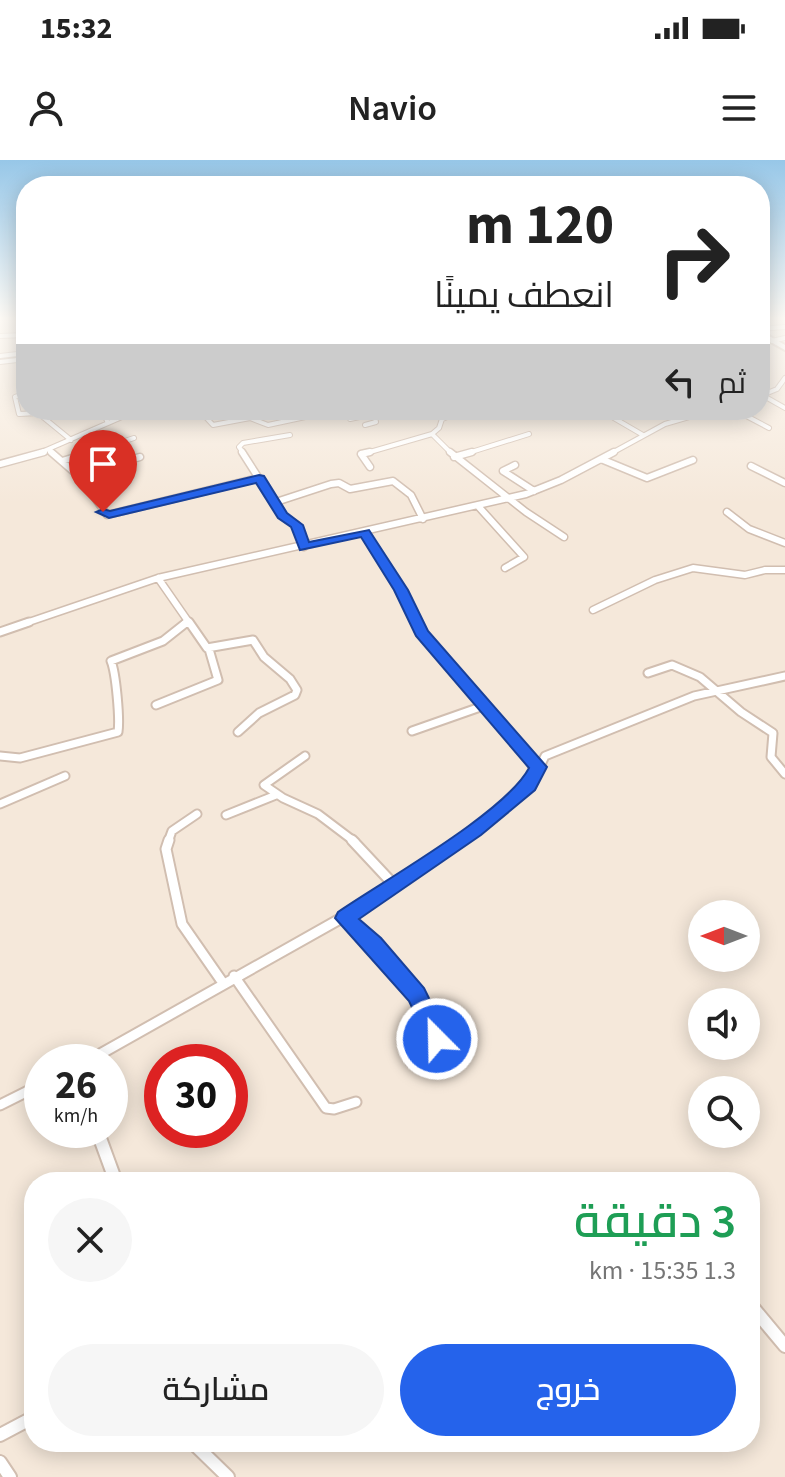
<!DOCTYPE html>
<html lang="ar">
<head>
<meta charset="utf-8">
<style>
	body { margin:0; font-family:"Source Sans 3",Cairo,sans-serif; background:#f6f6f6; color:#222; direction:rtl; height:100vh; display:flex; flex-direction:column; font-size:30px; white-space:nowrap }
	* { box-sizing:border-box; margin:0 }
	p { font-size:26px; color:#767676 }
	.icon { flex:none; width:44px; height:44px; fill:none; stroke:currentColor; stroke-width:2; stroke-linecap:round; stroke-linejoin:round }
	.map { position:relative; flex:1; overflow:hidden; direction:ltr }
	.panel { position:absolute; left:24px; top:1012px; width:736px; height:280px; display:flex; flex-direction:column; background:#fff; border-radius:32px; box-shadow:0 4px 20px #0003; direction:rtl }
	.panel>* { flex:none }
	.banner { position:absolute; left:16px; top:16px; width:754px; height:244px; border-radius:32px; box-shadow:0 4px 20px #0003; direction:rtl; background:#fff; color:#222; overflow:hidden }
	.needle { width:52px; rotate:270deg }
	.fabs { position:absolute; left:688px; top:740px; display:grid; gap:16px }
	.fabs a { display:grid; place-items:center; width:72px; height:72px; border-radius:50%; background:#fff; box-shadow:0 4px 20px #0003; font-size:40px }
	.speed { position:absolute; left:24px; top:884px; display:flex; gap:16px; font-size:40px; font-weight:700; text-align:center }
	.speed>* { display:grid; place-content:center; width:104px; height:104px; border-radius:50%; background:#fff; box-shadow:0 4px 20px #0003; line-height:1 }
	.speed small { font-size:20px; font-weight:400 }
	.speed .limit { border:12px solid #d22; background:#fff; color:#111 }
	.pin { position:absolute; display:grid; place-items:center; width:68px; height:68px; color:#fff; margin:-82px -34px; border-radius:50% 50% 50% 0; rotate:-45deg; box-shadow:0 0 8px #0007 }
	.pin .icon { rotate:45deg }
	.me { position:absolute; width:88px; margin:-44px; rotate:337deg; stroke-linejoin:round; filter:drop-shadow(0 0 6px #0008) }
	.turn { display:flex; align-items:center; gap:28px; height:168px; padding:0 24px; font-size:36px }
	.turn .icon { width:104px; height:104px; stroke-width:2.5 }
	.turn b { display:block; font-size:56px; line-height:68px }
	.then { display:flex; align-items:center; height:76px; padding:0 24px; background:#0003; gap:16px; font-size:30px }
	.round { display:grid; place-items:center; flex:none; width:84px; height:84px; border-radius:42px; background:#f6f6f6 }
	.summary { display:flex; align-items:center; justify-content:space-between; height:136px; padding:0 24px }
	h1 { font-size:48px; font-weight:600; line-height:60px; color:#1e9e55 }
	.button { display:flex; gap:16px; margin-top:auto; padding:16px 24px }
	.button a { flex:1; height:92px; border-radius:48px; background:#2563eb; color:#fff; font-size:32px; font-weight:600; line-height:92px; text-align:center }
	.button a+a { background:#f6f6f6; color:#222 }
	.status { display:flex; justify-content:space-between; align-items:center; height:56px; padding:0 40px; background:#fff; direction:ltr }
	.status svg { height:22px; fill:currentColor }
	header { display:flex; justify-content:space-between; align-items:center; height:104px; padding:0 24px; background:#fff; font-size:36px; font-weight:600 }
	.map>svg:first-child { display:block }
</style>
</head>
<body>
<div class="status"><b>15:32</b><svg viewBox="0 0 49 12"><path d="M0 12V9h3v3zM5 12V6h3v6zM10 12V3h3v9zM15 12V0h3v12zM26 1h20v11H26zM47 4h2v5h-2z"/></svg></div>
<header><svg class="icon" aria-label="menu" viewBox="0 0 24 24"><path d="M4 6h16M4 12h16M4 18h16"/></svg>Navio<svg class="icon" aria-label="person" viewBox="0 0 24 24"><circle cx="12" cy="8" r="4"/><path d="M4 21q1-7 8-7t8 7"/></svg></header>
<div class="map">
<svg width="785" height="1317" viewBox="0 0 785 1317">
	<rect width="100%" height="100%" fill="#fdf6ec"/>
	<path fill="#f5e8da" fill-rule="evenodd" d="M0 159H26V250H760V159H785V1317H0ZM702 754H746V798H702ZM702 842H746V886H702ZM42 902H110V970H42ZM162 902H230V970H162ZM702 930H746V974H702ZM34 1022H750V1282H34Z"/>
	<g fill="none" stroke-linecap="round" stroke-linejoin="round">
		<defs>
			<path id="minor-far4" d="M760 169 785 167
				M0 176 26 175
				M772 181 785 178
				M0 196 26 193
				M0 202 26 199
				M26 233 15 237 19 254 38 253 71 280
				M762 235 785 248
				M760 236 777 229 785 218
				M199 250 213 265 250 258 268 265 310 256
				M450 250 453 255 442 259 439 268 432 274 452 294
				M600 250 643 275
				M735 250 769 268
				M563 252 571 250
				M453 255 468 250
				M350 259 374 254
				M107 261 104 254 113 250
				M365 265 376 262 373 250
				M49 290 53 294
				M37 294 138 250
				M85 294 134 278
				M244 294 239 287 243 283 290 275
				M363 294 432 274
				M465 294 529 274
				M610 294 665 264 713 250"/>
			<path id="minor-far3" d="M51 292 81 318 107 355 259 318
				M242 292 283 356 297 365 304 387
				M370 292 361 294 370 307
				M450 292 526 352 564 377
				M454 297 472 292
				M601 299 647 318 693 300
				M62 301 92 292
				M0 304 44 292
				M515 305 503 311 534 331
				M751 306 785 323
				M76 314 140 297
				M276 342 331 324 339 323 350 329 393 321 411 335 423 359
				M478 346 524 397 505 408
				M727 352 749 369 785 383
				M365 373 401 430 417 464
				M158 418 190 464
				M593 450 655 420 693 408 745 415 765 410H785
				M23 464 158 418 526 334 561 320 614 292
				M184 464 187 462"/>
			<path id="minor-far2" d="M189 462 207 488 253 480 264 497 290 519 297 530 295 535 259 553 238 572
				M416 462 421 472 538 607
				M0 472 29 462
				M648 513 672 505 700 517 741 552 773 573 771 597 785 614
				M156 545 218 520 209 489
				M412 571 486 545
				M0 596 20 598 118 572C120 559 116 513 111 501L163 481 187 462
				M305 596 264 625 283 638 318 654 355 682
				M0 644 65 616
				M226 655 276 635
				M168 682 172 671 197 654
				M460 682 514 639 536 615 545 596 694 536 785 516"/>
			<path id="minor-far1" d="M169 680 166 689 182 764 223 823
				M352 680 395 726
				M345 758C379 790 433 833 436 883L411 902
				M234 816 326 948 334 949 356 942
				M86 902 379 737 462 680
				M0 945 42 924"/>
			<path id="minor" d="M97 970 116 1022
				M750 1144 785 1186
				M0 1275 34 1257
				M192 1282 228 1317
				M0 1302 10 1317"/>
			<path id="secondary" d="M760 171 785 185V190L760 176Z"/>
		</defs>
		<use href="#minor-far4" stroke="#d1beb0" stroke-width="6"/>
		<use href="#minor-far3" stroke="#d1beb0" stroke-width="9"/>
		<use href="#minor-far2" stroke="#d1beb0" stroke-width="11"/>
		<use href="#minor-far1" stroke="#d1beb0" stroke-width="13"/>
		<use href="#minor" stroke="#d1beb0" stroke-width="16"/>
		<use href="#secondary" stroke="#d6c0b0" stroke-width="4"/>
		<use href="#minor-far4" stroke="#fff" stroke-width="4"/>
		<use href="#minor-far3" stroke="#fff" stroke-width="6"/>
		<use href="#minor-far2" stroke="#fff" stroke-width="7"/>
		<use href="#minor-far1" stroke="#fff" stroke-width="9"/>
		<use href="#minor" stroke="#fff" stroke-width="12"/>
		<use href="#secondary" fill="#fff" fill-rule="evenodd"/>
	</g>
	<linearGradient id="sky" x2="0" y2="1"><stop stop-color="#97c7e8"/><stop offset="0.46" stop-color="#fefbf6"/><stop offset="1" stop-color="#fefbf6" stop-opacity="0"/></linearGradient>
	<rect width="785" height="344" fill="url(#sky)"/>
	<path fill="#2563eb" stroke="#184099" stroke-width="2" d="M259 315 264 316 287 353 303 365 309 382 369 370 408 430 428 471 547 607 535 630 481 675 359 759 381 778 424 828 449 879 445 886 437 889 430 886 409 841 335 758 338 752C383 721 506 652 529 608L416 476 394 430 361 377 300 390 291 367 278 358 256 323 109 358 96 352 103 349 110 351Z"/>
</svg>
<div class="fabs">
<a><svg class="needle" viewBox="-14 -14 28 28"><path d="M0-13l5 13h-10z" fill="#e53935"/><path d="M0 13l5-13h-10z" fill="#767676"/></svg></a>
<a><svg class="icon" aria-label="sound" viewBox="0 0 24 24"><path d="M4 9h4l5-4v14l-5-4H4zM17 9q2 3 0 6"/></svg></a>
<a><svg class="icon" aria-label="search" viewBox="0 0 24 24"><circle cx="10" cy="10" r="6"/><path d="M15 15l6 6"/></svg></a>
</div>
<div class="speed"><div>26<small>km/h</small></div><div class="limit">30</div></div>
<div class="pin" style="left:103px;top:352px;background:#d93025"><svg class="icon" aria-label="arrive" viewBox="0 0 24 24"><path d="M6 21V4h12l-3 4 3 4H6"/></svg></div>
<svg class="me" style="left:437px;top:879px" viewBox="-20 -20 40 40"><circle r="17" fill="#2563eb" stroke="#fff" stroke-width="3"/><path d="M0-11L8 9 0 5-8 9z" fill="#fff"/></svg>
<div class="banner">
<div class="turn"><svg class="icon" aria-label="right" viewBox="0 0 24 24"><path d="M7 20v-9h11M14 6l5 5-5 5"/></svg><div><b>120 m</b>انعطف يمينًا</div></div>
<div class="then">ثم<svg class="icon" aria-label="left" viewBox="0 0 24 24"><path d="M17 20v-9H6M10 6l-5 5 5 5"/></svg></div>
</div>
<section class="panel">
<div class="summary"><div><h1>3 دقيقة</h1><p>1.3 km · 15:35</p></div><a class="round"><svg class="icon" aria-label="close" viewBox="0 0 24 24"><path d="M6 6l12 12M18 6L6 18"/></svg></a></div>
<div class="button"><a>خروج</a><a>مشاركة</a></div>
</section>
</div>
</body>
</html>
